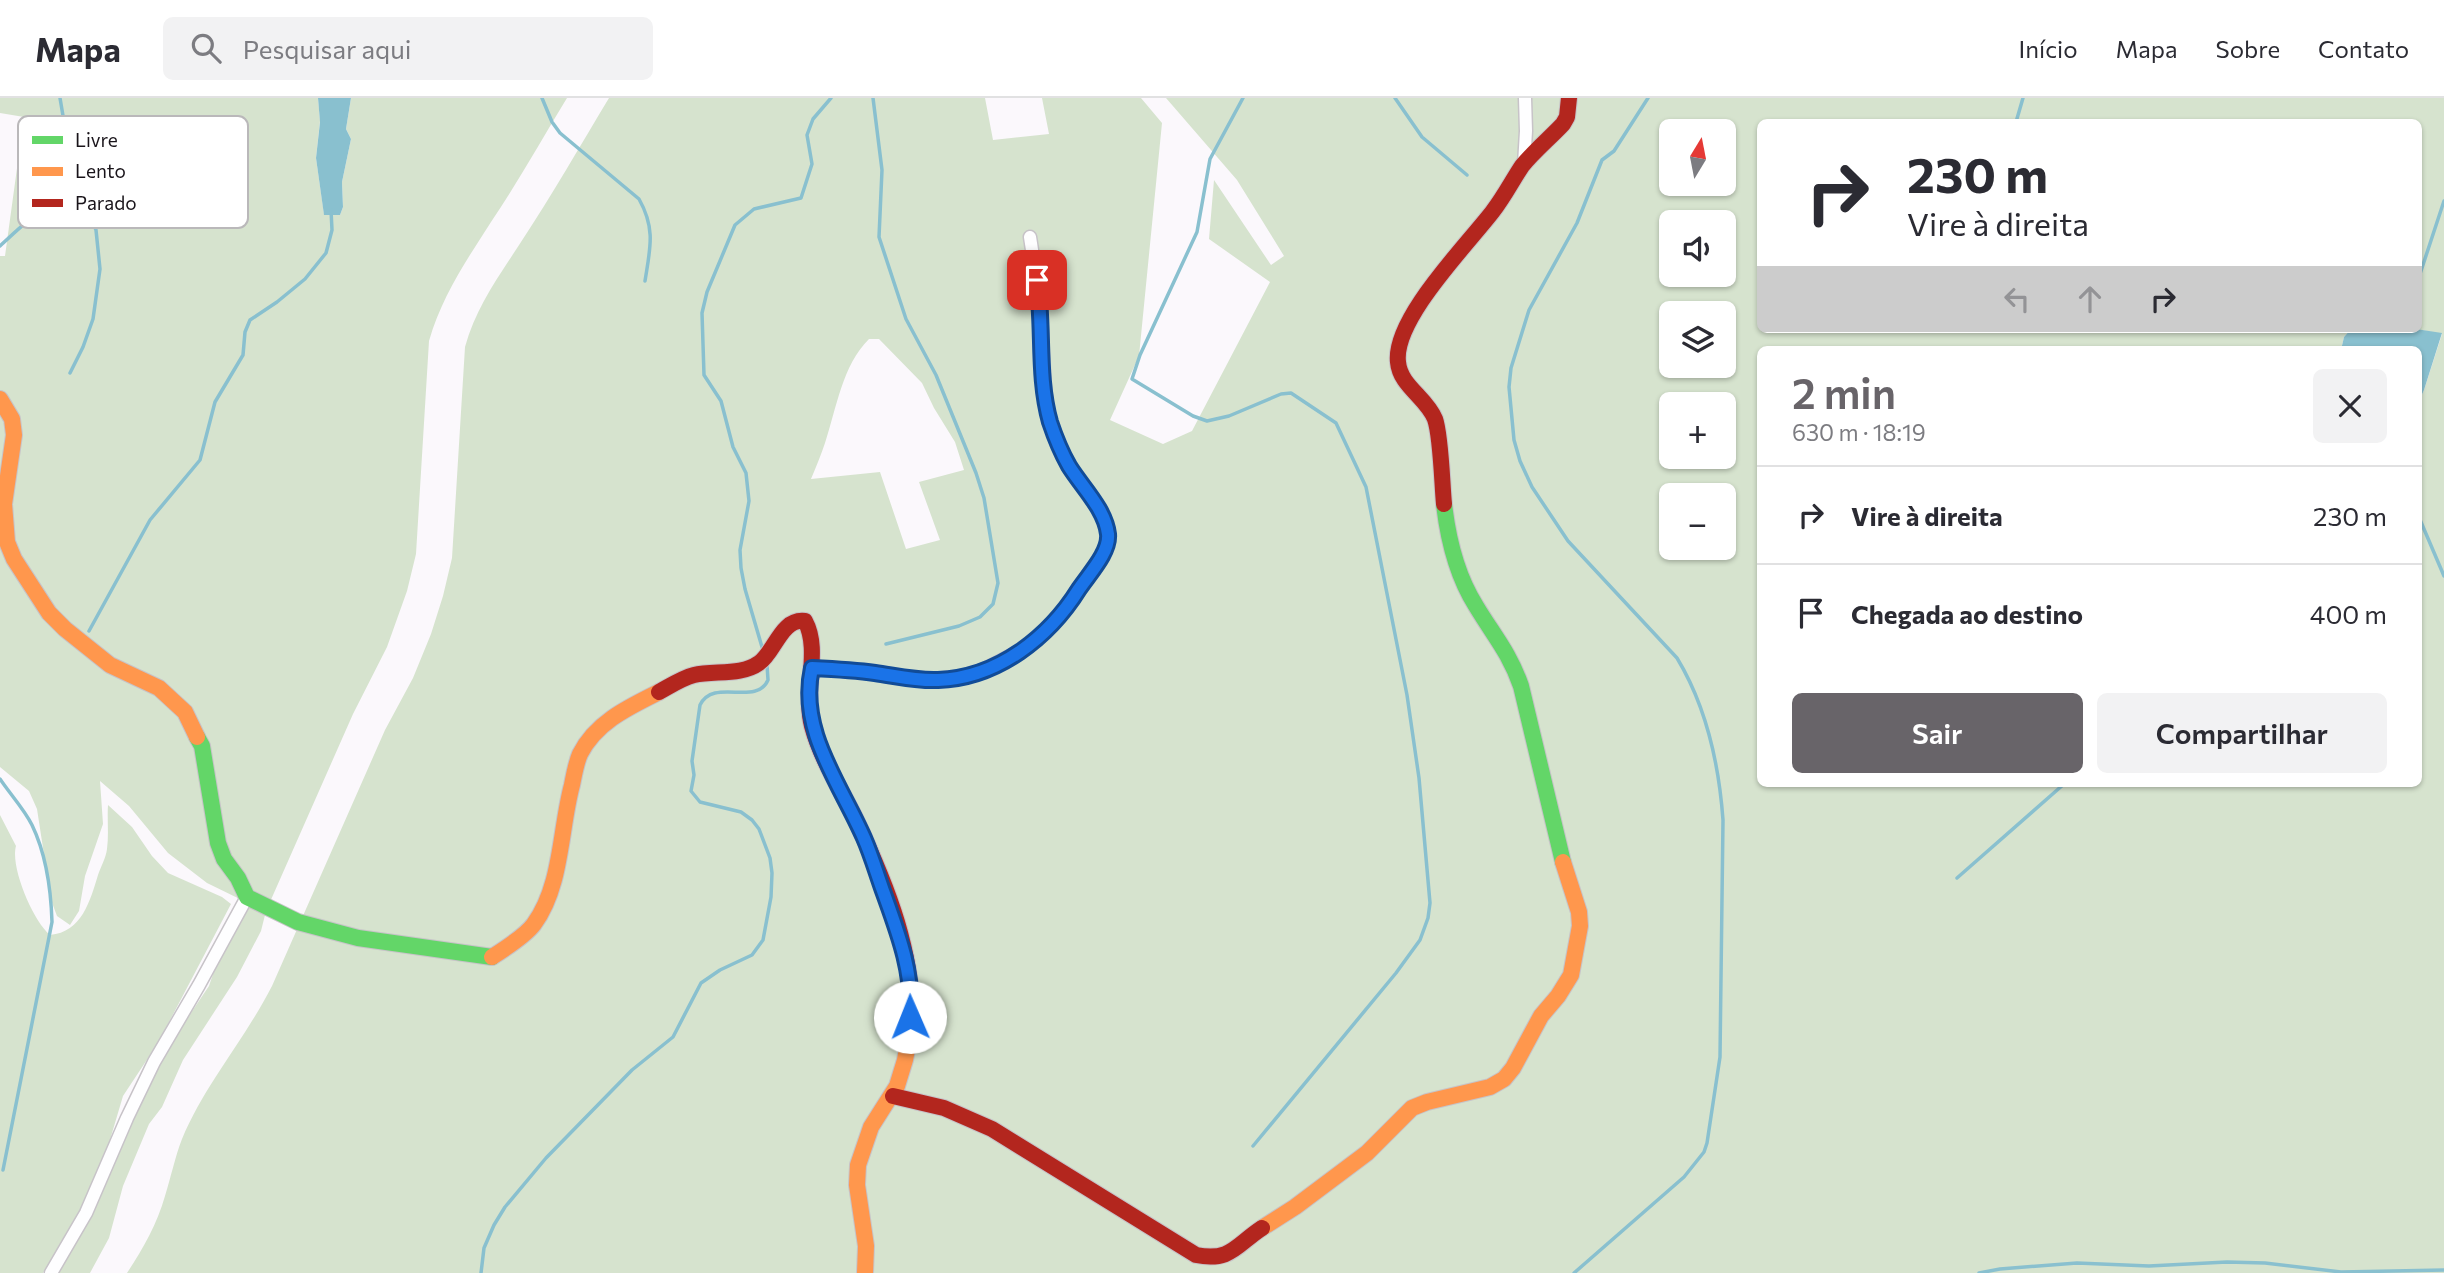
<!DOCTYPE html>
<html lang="pt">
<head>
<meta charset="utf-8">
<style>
	body { margin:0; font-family:Commissioner,sans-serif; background:#f2f2f3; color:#2b2b33; height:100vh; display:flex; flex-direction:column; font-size:26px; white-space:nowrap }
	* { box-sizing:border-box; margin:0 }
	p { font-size:23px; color:#7c7c81 }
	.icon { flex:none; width:38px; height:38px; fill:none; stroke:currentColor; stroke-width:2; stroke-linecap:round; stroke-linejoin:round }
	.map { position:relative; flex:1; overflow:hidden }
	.sheet { position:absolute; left:1757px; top:248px; width:665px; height:441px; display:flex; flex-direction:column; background:#fff; border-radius:10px; box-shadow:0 2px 5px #0004 }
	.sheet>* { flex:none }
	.top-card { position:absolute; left:1757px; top:21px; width:665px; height:214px; border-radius:10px; box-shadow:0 2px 5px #0004; background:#fff; color:#2b2b33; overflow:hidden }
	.needle { width:46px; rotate:10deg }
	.fabs { position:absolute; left:1659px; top:21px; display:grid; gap:14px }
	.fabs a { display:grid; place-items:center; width:77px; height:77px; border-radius:10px; background:#fff; box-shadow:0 2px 5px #0004; font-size:35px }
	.pin { position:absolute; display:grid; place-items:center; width:60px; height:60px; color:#fff; margin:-30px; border-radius:14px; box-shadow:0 4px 10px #0006 }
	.me { position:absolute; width:77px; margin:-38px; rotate:359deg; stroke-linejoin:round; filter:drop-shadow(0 0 5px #0008) }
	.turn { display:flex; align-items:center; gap:24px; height:147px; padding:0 35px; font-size:32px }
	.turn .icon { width:91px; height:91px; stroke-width:2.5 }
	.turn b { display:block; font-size:49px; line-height:60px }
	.lanes { display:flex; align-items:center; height:66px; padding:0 35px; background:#0003; justify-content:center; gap:35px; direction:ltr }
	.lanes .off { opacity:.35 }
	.round { display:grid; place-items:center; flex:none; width:74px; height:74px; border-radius:10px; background:#f2f2f3 }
	.head { display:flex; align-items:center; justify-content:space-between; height:119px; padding:0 35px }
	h1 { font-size:42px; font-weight:600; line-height:52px; color:#686469 }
	.primary-button { display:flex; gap:14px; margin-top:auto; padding:14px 35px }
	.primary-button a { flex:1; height:80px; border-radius:10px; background:#686469; color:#fff; font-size:28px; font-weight:600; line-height:80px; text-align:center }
	.primary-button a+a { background:#f2f2f3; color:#2b2b33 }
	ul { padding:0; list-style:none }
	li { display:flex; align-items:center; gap:21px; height:98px; padding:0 35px; border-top:2px solid #e1e1e2 }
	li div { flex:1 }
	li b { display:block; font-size:26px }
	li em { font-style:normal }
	header { display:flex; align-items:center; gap:42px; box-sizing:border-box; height:98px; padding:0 35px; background:#fff; border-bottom:2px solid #e1e1e2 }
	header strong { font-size:33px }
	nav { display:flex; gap:38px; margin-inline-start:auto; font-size:24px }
	.search { width:490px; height:63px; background:#f2f2f3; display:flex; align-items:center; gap:18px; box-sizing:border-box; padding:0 24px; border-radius:10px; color:#7c7c81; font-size:26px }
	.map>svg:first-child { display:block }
</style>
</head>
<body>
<header>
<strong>Mapa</strong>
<div class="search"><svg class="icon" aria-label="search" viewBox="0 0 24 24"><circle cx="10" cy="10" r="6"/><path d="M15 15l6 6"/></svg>Pesquisar aqui</div>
<nav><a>Início</a><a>Mapa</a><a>Sobre</a><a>Contato</a></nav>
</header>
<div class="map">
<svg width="2444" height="1175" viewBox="0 0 2444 1175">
	<rect width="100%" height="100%" fill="#fbf8fc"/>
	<path fill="#d6e3ce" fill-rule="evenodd" d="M0 0H318L320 23 316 60 324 116 340 117 343 109 342 84 351 41 346 31 351 0H567C542 41 518 84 491 124 466 163 442 198 429 243L416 456 407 493 387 549 353 616 266 813 261 833 237 879 183 962 162 1009 149 1026 123 1088 109 1140 90 1175H55L129 1007 209 888C218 859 233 831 250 806L207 785 168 755 129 708 100 683 103 726 85 778 79 813 70 827 57 818 51 802 37 711 29 693 0 669V158H5L24 19 0 15Z
		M609 0H985L993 42 1049 36 1042 0H1141L1162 25 1139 258 1110 322 1163 346 1192 333 1270 184 1209 141 1214 82 1271 167 1284 158 1237 82 1166 0H2444V1175H127C143 1151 157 1126 165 1098 171 1079 175 1059 182 1041 205 986 245 941 272 888L385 632 413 580 431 536 443 498 452 460 465 249C476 209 499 178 521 144 552 97 580 48 609 0ZM1760 24H2418V231H2416L2442 236 2424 292 2419 303 2418 686H1760V252H2341L2344 239 2351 231H1760ZM1671 33H1724V86H1671ZM1671 124H1724V177H1671ZM1671 215H1724V268H1671ZM869 241H879L922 285 934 310 955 344 964 372 919 384 940 442 906 451 880 374 811 381C816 369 821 357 825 345 837 309 842 268 869 241ZM1671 306H1724V359H1671ZM1671 397H1724V450H1671Z
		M108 707 132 729 152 758 168 775 222 799 231 806 158 945 123 998 104 1062 80 1117 43 1175H0V717L16 748C10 769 33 823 50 837 82 834 90 803 98 777 101 768 106 760 107 751 109 736 107 721 108 707Z"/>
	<path fill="#89c0cf" d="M318 0H351L346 31 351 41 342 84 343 109 340 117H324L316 60 320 24Z
		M2351 231H2416L2442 235 2424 292 2419 303 2418 252H2341L2344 239Z"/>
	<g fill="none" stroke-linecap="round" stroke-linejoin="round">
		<path stroke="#89c0cf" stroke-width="3.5" d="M60 0 74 83 96 132 100 171 93 221 83 249 70 275
			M542 0 552 24 560 35 639 101C656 131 650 151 645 183
			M873 0 882 72 879 139 906 221 936 277 976 375 984 400 998 485 993 506 980 519 959 528 886 546
			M1243 0 1210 61 1197 134 1140 257 1132 281 1193 318 1207 323 1229 318 1281 296 1291 295 1336 325 1366 389 1407 597 1419 680 1430 805 1428 820 1420 842 1396 875 1253 1048
			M1395 0 1422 39 1467 77
			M2016 24 2023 0
			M0 148C32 118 39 111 83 102
			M2418 182 2444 103
			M2418 417 2444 478
			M89 533 150 422 200 362 215 304 243 257 245 234 250 222 277 204 305 181 326 155 332 132 331 112
			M762 549 745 491 741 470 740 452 749 403 746 375 733 349 721 303 704 277 702 215 707 194 735 127 754 111 801 100 812 66 807 37 813 21 831 0
			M0 681C10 696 24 711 32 727 46 756 51 792 52 824L3 1072
			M1957 780 2064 686
			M481 1175 484 1150 494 1127 505 1109 546 1060 632 972 673 939 701 885 720 872 752 857 763 842 771 799 772 775 770 760 759 731 752 722 741 714 700 704 691 693 694 677 692 663 700 607C714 579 756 609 768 582L767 567
			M1574 1175 1684 1079 1704 1054 1707 1045 1720 959 1723 722C1719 667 1706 608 1677 560L1568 443 1532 389 1520 363 1514 342 1509 289 1511 270 1529 212 1577 125 1602 62 1614 53 1648 0
			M1979 1175 2000 1171 2077 1165 2149 1168 2227 1164 2265 1165 2341 1174 2444 1172"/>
		<defs>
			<path id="street" d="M1524 66 1526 33 1525 0
				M812 570 873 575 924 582 959 579 983 572 1025 550 1053 527 1107 449 1109 440 1103 418 1068 367 1050 325 1045 293 1040 203 1030 139
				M51 1175 86 1115 127 1020 154 964 199 887 247 799"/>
			<path id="fast" d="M1444 406C1448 441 1457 478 1476 508 1494 538 1509 554 1521 588L1563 764
				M197 639 202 648 218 745 224 761 238 780 247 799 298 824 358 840 492 859"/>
			<path id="slow" d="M0 301 12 321 14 337 4 406 7 444 14 461 49 515 65 531 110 567 159 590 185 614 197 639
				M492 859C503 852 527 836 534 826 562 788 560 731 572 687 574 677 576 665 580 656 596 624 629 609 659 594
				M1262 1130 1295 1109 1367 1055 1412 1010 1427 1004 1490 989 1504 981 1513 970 1541 918 1558 898 1571 877 1580 828 1579 814 1563 764
				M865 1175 866 1148 857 1087 858 1067 871 1029 897 988 905 962 910 935"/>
			<path id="jam" d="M1444 406C1442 385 1441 338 1435 321 1426 299 1400 288 1398 264 1393 221 1468 146 1493 113 1504 99 1512 83 1522 68 1534 53 1550 40 1563 26L1567 19 1569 0
				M659 594C670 588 682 580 694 577 714 572 741 578 759 565 775 554 781 520 805 523 821 552 803 593 812 628 821 661 840 690 855 720 886 785 918 862 910 935
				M893 998 944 1010 992 1031 1196 1157C1231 1164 1236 1147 1262 1130"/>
		</defs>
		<use href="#street" stroke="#c7c3c8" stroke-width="15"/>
		<use href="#fast" stroke="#c7c3c8" stroke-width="18"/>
		<use href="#slow" stroke="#c7c3c8" stroke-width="18"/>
		<use href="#jam" stroke="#c7c3c8" stroke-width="18"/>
		<use href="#street" stroke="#fefeff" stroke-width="12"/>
		<use href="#fast" stroke="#63d668" stroke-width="16"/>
		<use href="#slow" stroke="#ff974d" stroke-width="16"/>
		<use href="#jam" stroke="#b3261e" stroke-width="16"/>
	</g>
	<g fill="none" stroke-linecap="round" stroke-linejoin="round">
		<defs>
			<path id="route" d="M910 919C914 874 897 832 882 790 876 773 871 756 864 740 840 685 798 632 812 570 833 571 854 572 875 575 896 578 917 583 938 582 998 580 1049 539 1079 491 1089 476 1110 454 1108 436 1105 411 1082 389 1069 368 1061 354 1055 339 1050 324 1037 278 1044 229 1037 182"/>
		</defs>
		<use href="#route" stroke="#114b97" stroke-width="18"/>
		<use href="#route" stroke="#1a73e8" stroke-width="12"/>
	</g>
	<rect x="18" y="18" width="230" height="112" rx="10" fill="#fff" stroke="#bab8ba" stroke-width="2"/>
	<rect x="32" y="38" width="31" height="8" fill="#63d668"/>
	<rect x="32" y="69" width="31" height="9" fill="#ff974d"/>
	<rect x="32" y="101" width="31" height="8" fill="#b3261e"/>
	<g font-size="19" fill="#19141a">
		<text x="75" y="49">Livre</text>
		<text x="75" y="80">Lento</text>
		<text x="75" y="112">Parado</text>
	</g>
</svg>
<div class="fabs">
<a><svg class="needle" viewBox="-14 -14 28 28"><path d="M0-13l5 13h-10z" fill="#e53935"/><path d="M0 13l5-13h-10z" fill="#7c7c81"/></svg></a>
<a><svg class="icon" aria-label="sound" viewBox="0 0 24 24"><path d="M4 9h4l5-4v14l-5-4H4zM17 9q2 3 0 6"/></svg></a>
<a><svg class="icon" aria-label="layers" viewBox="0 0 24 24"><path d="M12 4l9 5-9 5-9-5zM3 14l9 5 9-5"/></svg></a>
<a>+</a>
<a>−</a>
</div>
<div class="pin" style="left:1037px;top:182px;background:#d93025"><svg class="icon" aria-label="arrive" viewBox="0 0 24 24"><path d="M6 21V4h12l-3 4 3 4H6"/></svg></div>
<svg class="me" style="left:910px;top:919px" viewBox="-20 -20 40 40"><circle r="19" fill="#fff"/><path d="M0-13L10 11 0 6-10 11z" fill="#1a73e8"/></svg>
<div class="top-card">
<div class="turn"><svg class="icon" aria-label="right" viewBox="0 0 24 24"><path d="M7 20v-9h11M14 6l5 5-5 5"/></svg><div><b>230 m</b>Vire à direita</div></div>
<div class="lanes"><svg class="icon off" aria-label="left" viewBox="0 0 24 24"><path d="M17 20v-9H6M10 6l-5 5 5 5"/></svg><svg class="icon off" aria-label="ahead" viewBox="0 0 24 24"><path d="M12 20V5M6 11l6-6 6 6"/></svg><svg class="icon" aria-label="right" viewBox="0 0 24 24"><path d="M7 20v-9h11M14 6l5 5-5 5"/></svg></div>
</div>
<section class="sheet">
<div class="head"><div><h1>2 min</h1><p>630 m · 18:19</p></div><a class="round"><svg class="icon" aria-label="close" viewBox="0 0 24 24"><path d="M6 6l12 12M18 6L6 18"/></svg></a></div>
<ul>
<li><svg class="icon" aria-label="right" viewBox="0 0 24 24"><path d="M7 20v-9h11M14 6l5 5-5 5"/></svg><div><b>Vire à direita</b></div><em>230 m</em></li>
<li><svg class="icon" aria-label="arrive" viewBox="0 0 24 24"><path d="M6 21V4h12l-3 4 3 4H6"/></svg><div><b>Chegada ao destino</b></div><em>400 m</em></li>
</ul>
<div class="primary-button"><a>Sair</a><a>Compartilhar</a></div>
</section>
</div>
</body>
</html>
